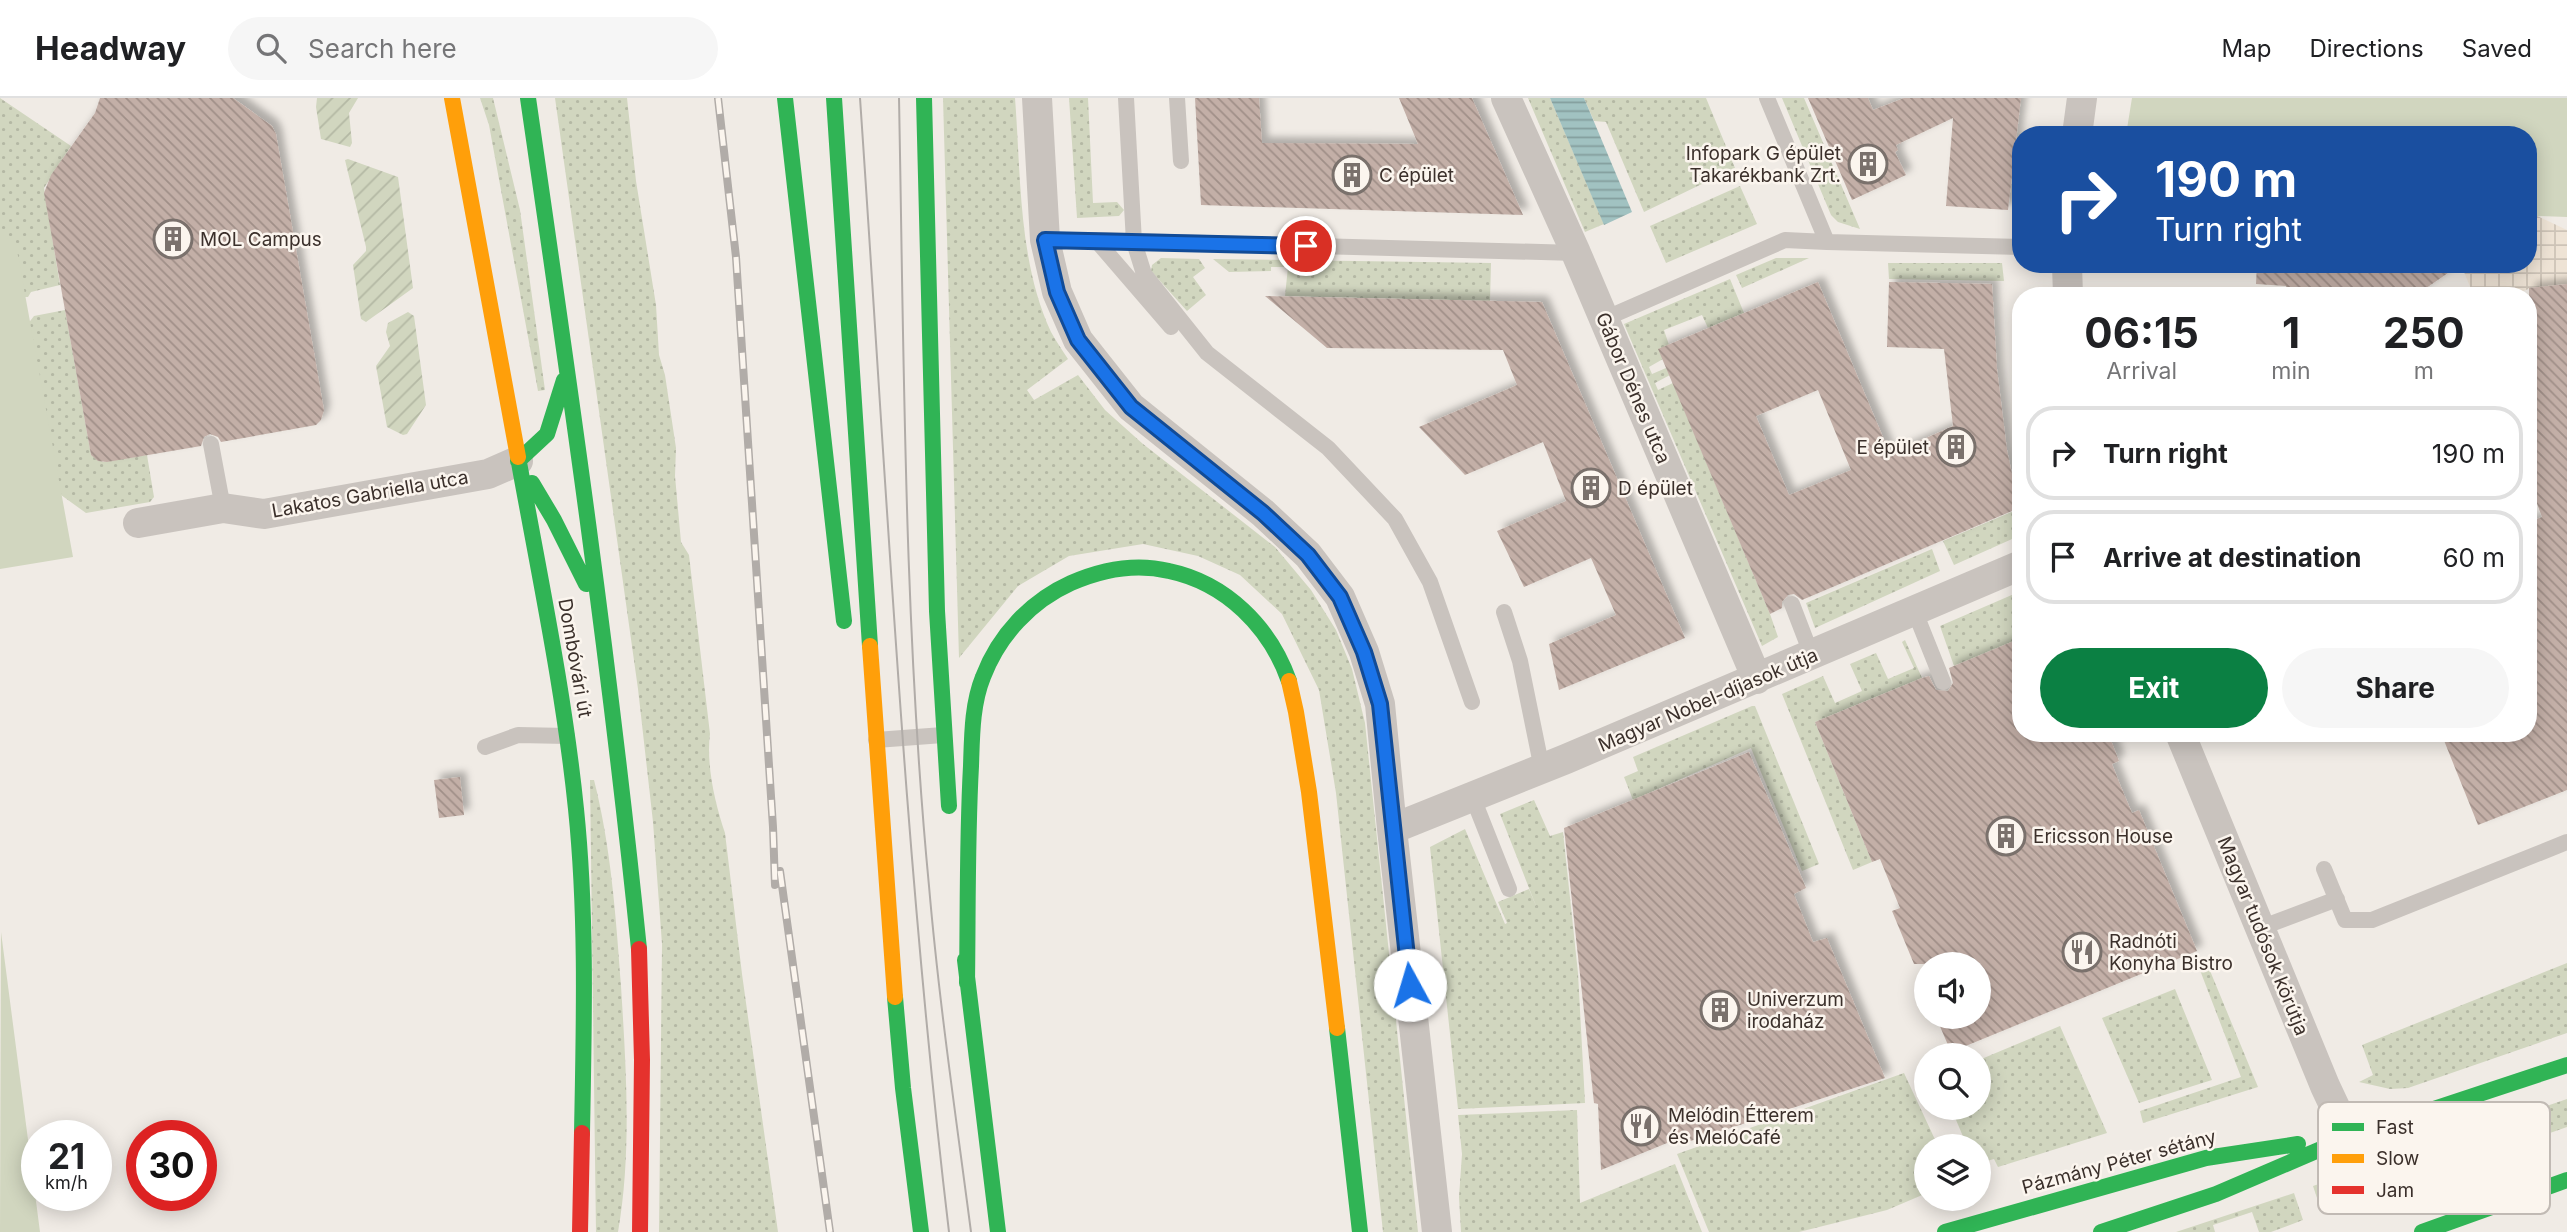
<!DOCTYPE html>
<html lang="en">
<head>
<meta charset="utf-8">
<style>
	body { margin:0; font-family:Inter,sans-serif; background:#f6f6f6; color:#202124; height:100vh; display:flex; flex-direction:column; font-size:26px; white-space:nowrap }
	* { box-sizing:border-box; margin:0 }
	p { font-size:23px; color:#757577 }
	.icon { flex:none; width:38px; height:38px; fill:none; stroke:currentColor; stroke-width:2; stroke-linecap:round; stroke-linejoin:round }
	.map { position:relative; flex:1; overflow:hidden }
	.panel { position:absolute; left:2012px; top:189px; width:525px; height:455px; display:flex; flex-direction:column; background:#fff; border-radius:28px; box-shadow:0 4px 18px #0003 }
	.panel>* { flex:none }
	.hud { position:absolute; left:2012px; top:28px; width:525px; height:147px; border-radius:28px; box-shadow:0 4px 18px #0003; background:#1a4fa0; color:#fff; overflow:hidden }
	.fabs { position:absolute; left:1914px; top:854px; display:grid; gap:14px }
	.fabs a { display:grid; place-items:center; width:77px; height:77px; border-radius:50%; background:#fff; box-shadow:0 4px 18px #0003; font-size:35px }
	.speed { position:absolute; left:21px; top:1022px; display:flex; gap:14px; font-size:35px; font-weight:700; text-align:center }
	.speed>* { display:grid; place-content:center; width:91px; height:91px; border-radius:50%; background:#fff; box-shadow:0 4px 18px #0003; line-height:1 }
	.speed small { font-size:18px; font-weight:400 }
	.speed .limit { border:10px solid #d22; background:#fff; color:#111 }
	.pin { position:absolute; display:grid; place-items:center; width:60px; height:60px; color:#fff; margin:-30px; border:4px solid #fff; border-radius:50%; box-shadow:0 2px 7px #0007 }
	.me { position:absolute; width:77px; margin:-38px; rotate:354deg; stroke-linejoin:round; filter:drop-shadow(0 0 5px #0008) }
	.turn { display:flex; align-items:center; gap:24px; height:147px; padding:0 28px; font-size:32px }
	.turn .icon { width:91px; height:91px; stroke-width:2.5 }
	.turn b { display:block; font-size:49px; line-height:60px }
	.eta { display:flex; justify-content:space-evenly; align-items:center; height:119px; text-align:center }
	.eta b { font-size:42px; font-weight:700; line-height:49px }
	.button { display:flex; gap:14px; margin-top:auto; padding:14px 28px }
	.button a { flex:1; height:80px; border-radius:42px; background:#0b8043; color:#fff; font-size:28px; font-weight:700; line-height:80px; text-align:center }
	.button a+a { background:#f6f6f6; color:#202124 }
	ul { padding:0; list-style:none }
	li { display:flex; align-items:center; gap:21px; height:94px; margin:0 14px 10px; padding:0 14px; border:4px solid #e0e0e0; border-radius:28px }
	li div { flex:1 }
	li b { display:block; font-size:26px }
	li em { font-style:normal }
	header { display:flex; align-items:center; gap:42px; box-sizing:border-box; height:98px; padding:0 35px; background:#fff; border-bottom:2px solid #e0e0e0 }
	header strong { font-size:33px }
	nav { display:flex; gap:38px; margin-inline-start:auto; font-size:24px }
	.search { width:490px; height:63px; background:#f6f6f6; display:flex; align-items:center; gap:18px; box-sizing:border-box; padding:0 24px; border-radius:38px; color:#757577; font-size:26px }
	.map>svg:first-child { display:block }
</style>
</head>
<body>
<header>
<strong>Headway</strong>
<div class="search"><svg class="icon" aria-label="search" viewBox="0 0 24 24"><circle cx="10" cy="10" r="6"/><path d="M15 15l6 6"/></svg>Search here</div>
<nav><a>Map</a><a>Directions</a><a>Saved</a></nav>
</header>
<div class="map">
<svg width="2567" height="1134" viewBox="0 0 2567 1134">
	<defs>
		<pattern id="grass-dots" width="8" height="8" patternUnits="userSpaceOnUse" patternTransform="scale(1.75)"><rect width="8" height="8" fill="#d1d6bf"/><path d="M2 2h.1M6 6h.1" fill="none" stroke="#b4b8a4" stroke-width="1.8" stroke-linecap="round"/></pattern>
		<pattern id="garden-furrows" width="10" height="10" patternUnits="userSpaceOnUse" patternTransform="scale(1.75)"><rect width="10" height="10" fill="#d1d6bf"/><path d="M-1 1l2-2M0 10L10 0M9 11l2-2" fill="none" stroke="#b4b8a4"/></pattern>
		<pattern id="plaza-grid" width="8" height="8" patternUnits="userSpaceOnUse" patternTransform="scale(1.75)"><rect width="8" height="8" fill="#eee3d5"/><path d="M0 4h8M4 0v8" fill="none" stroke="#cdc3b7"/></pattern>
		<pattern id="water-rules" width="6" height="5" patternUnits="userSpaceOnUse" patternTransform="scale(1.75)"><rect width="6" height="5" fill="#a1c2c1"/><path d="M0 2.5h6" fill="none" stroke="#849e9d"/></pattern>
		<pattern id="building-back-hatch" width="6" height="6" patternUnits="userSpaceOnUse" patternTransform="scale(1.75)"><rect width="6" height="6" fill="#c3afa7"/><path d="M-1 5l2 2M0 0l6 6M5-1l2 2" fill="none" stroke="#a08f88"/></pattern>
		<filter id="shadow"><feDropShadow dx="6" dy="-6" stdDeviation="3.5" flood-color="#0004"/></filter>
	</defs>
	<rect width="100%" height="100%" fill="#f0ebe5"/>
	<path fill="url(#grass-dots)" d="M0 0 71 48 44 90 60 187 31 194 28 199H0Z
		M480 0H493L520 112 545 292 538 293 489 27Z
		M555 0H627L636 83 656 207 659 257 665 277 676 350 675 378 681 444 689 457 710 636C706 666 715 706 725 735L742 876 778 1134H659L662 846 653 724 638 591Z
		M943 0H1015C1021 76 1018 163 1051 234 1056 243 1062 252 1068 261L1027 292 1034 302 1078 277 1105 312 1143 346 1275 449 1311 492 1336 532 1352 571 1365 625 1418 1134H1383L1336 695 1319 592 1282 516 1240 477 1198 458 1143 446 1069 458 1018 488 959 560Z
		M1069 0H1088L1093 105 1117 104 1124 112 1119 118 1077 120Z
		M1528 0H1550L1604 126 1585 134Z
		M1584 0H1706L1735 70 1644 114 1606 24 1594 23Z
		M1782 0H1804L1860 131 1838 124 1831 117Z
		M1740 88 1757 126 1666 165 1650 128Z
		M1161 160 1199 161 1205 170 1193 179 1206 197 1187 213 1151 173 1152 167Z
		M1776 160H1809L1742 190 1736 177Z
		M1213 161 1491 165 1490 203 1285 198 1288 169H1271V173L1229 174Z
		M1888 165H2002L2004 183 1889 181Z
		M1730 181 1744 215 1708 230 1702 217 1664 232 1669 247 1663 261 1649 269 1652 276 1666 270 1670 277 1655 285 1658 292 1673 285 1770 516 1778 539 1762 548 1624 226Z
		M65 212 91 357 103 364 147 357 154 399 150 404 86 415 43 384 27 227 34 218Z
		M2021 410V437L1954 467 1943 443Z
		M1932 451 1940 473 1815 530 1806 505Z
		M2021 493V540L1954 568 1940 528Z
		M1905 542 1922 580 1815 624 1872 764 1853 772 1782 596 1823 578 1835 605 1862 593 1850 566 1876 555 1888 581 1914 570 1902 544Z
		M1752 608H1755L1819 766 1802 773 1751 650 1633 702 1624 679 1638 673 1633 659Z
		M590 682H594C611 749 616 819 621 888 626 969 632 1054 618 1134H596Z
		M1534 702 1550 738 1563 734 1578 875 1585 1005 1458 1011 1430 749 1465 731 1505 826 1507 825 1498 804 1529 791 1538 813 1500 716Z
		M2206 863 2258 989 2143 1025 2140 1013 2241 979 2198 867Z
		M2567 865V935L2408 990 2390 991 2359 984 2373 977 2362 947Z
		M2175 891 2212 982 2139 1005 2102 920Z
		M2060 928 2107 1035 1998 1069 1994 1061 1979 1065V1048H1967L1951 1010H1979V962Z
		M1904 975 1938 1048H1927V1081L1924 1082 1927 1095 1887 1112 1799 1134H1709L1677 1056Z
		M2567 1001V1029L2322 1115 2313 1088Z
		M1577 1012 1580 1105 1675 1066 1702 1134H1461L1459 1099 1462 1056 1458 1017Z
		M2294 1095 2303 1122 2271 1134H2259L2252 1114 2213 1127 2215 1134H2176Z"/>
	<path fill="#d1d6bf" d="M2132 0H2567V119L2537 118 2529 114V37H2126Z
		M0 135 16 147 73 459 0 471Z
		M1 834 40 1134H0Z"/>
	<path fill="url(#garden-furrows)" d="M317 0H358L349 15 352 45 350 49 321 41 316 9Z
		M348 61 398 79 413 190 366 224 361 221 353 167 366 153V149L345 62Z
		M408 214 414 218 426 307 407 336 403 337 387 329 376 268 390 248 386 234 388 225Z"/>
	<path fill="url(#plaza-grid)" d="M2529 114 2567 132V186L2531 190 2510 198H2474L2461 167 2456 166H2529Z"/>
	<path fill="url(#water-rules)" d="M1550 0H1584L1632 114 1604 127Z"/>
	<path fill="url(#building-back-hatch)" fill-rule="evenodd" filter="url(#shadow)" d="M100 0H233L272 28 276 36 324 312 321 322 316 327 221 344 218 339 210 336 204 339 201 348 107 364 98 363 91 357 44 95 51 77 95 15Z
		M1195 0H1259L1262 45 1418 46 1399 0H1472L1523 117 1201 107Z
		M1808 0H1868L1873 12 1904 0H2021L2008 112 1946 108 1953 20 1896 47 1898 52 1895 54 1906 77 1852 102Z
		M2257 166H2461L2419 195 2316 189 2315 198H2286V188L2256 186Z
		M1818 184 1890 356 1953 328 1944 251 1887 249 1889 184 1992 186 1997 271 2007 352 2019 410 1802 502 1794 496 1788 497 1782 504V510L1770 516 1658 251ZM1818 292 1851 372 1789 397 1756 318Z
		M2567 186V692L2478 727 2441 635H2529V424L2542 419 2529 384V190Z
		M1265 198 1542 204 1685 540 1559 592 1549 546 1616 517 1591 460 1524 489 1497 433 1566 403 1543 344 1465 377 1419 329 1517 287 1503 252 1327 250Z
		M2021 540V635H2108L2119 663 2112 666 2121 689 2132 715 2139 712 2197 853 1951 954 1936 919H1979V866H1914L1892 813 1900 810 1880 761 1872 764 1815 624 1922 580 1929 578 1936 592 1948 593 1953 585 1949 570Z
		M1749 654 1806 790 1794 796 1813 844 1827 840 1885 980 1675 1048 1672 1043 1601 1072 1598 1006 1594 1005 1564 730Z
		M460 679 464 717 439 720 434 682Z"/>
	<g fill="none" stroke-linecap="round" stroke-linejoin="round">
		<path stroke="#c9c3be" stroke-width="16" d="M1126 0 1134 144 1144 176 1207 255 1328 350 1395 421 1430 484 1472 604
			M1177 0 1181 63
			M1767 0 1827 144 2021 149
			M1045 142H1096L1576 155
			M1096 142 1171 229
			M1604 221 1785 142 1827 144
			M211 346 223 410
			M1792 506 1812 558
			M1504 514 1520 563 1542 671
			M1915 514 1943 584
			M876 642 943 637
			M485 649 518 637 567 638
			M1473 700 1509 791
			M2324 771 2345 822H2372L2567 744
			M2260 830 2337 801"/>
		<path stroke="#c9c3be" stroke-width="30" d="M1037 0 1045 142 1057 194 1078 242 1131 309 1263 415 1308 457 1340 499 1364 554 1380 606 1392 731 1437 1134
			M1506 0 1576 155 1757 581
			M2077 37 2082 0
			M2067 166 2068 198
			M138 425 223 410 264 416 488 376 518 363
			M2180 635 2325 988 2349 1039
			M1392 731 1566 661 2021 467"/>
		<path stroke="#30b455" stroke-width="16" d="M528 0C569 283 610 566 639 851
			M785 0 844 523
			M834 0 870 548
			M924 0 937 513 949 708
			M518 359C539 476 564 593 576 711 587 818 584 927 582 1035
			M518 363 547 336 564 282
			M532 385 554 422 586 486
			M965 862 998 1134
			M967 885C968 813 967 740 971 668 972 638 972 606 983 579 999 537 1031 503 1071 485 1103 471 1136 465 1169 473 1226 485 1270 529 1289 583
			M895 899 903 990 921 1134
			M1337 930 1360 1134
			M1945 1134 2206 1060 2298 1046
			M2101 1134 2216 1096 2349 1039 2567 967
			M2422 1134 2567 1082"/>
		<path stroke="#ff9f0a" stroke-width="16" d="M452 0 518 359
			M870 548 895 899
			M1289 583 1296 614 1309 694 1337 930"/>
		<path stroke="#e5322d" stroke-width="16" d="M639 851 642 962 640 1134
			M580 1134 582 1035"/>
		<path stroke="#b1aca8" stroke-width="2" d="M860 0C886 378 904 757 949 1134
			M899 0C904 261 904 528 929 788 939 904 956 1019 971 1134"/>
		<defs>
			<path id="rail" d="M718 0 736 159 773 729 775 787
				M780 773 830 1134"/>
		</defs>
		<use href="#rail" stroke="#b1aca8" stroke-width="8"/>
		<use href="#rail" stroke="#fbf5ee" stroke-width="5" stroke-dasharray="16" stroke-linecap="butt"/>
	</g>
	<g fill="none" stroke-linecap="round" stroke-linejoin="round">
		<defs>
			<path id="route" d="M1306 148 1045 142 1057 194 1078 242 1131 309 1263 415 1308 457 1340 499 1364 554 1380 606 1410 887"/>
		</defs>
		<use href="#route" stroke="#114b97" stroke-width="18"/>
		<use href="#route" stroke="#1a73e8" stroke-width="12"/>
	</g>
	<defs>
		<symbol id="building-ring" viewBox="-11 -11 22 22"><circle r="9.5" fill="#fbf5ee" stroke="#7a716c" stroke-width="1.5"/><path d="M-4-6H4V6H1V3H-1V6H-4ZM-2.5-4.3h1.7v1.8h-1.7ZM.8-4.3h1.7v1.8H.8ZM-2.5-1h1.7V.8h-1.7ZM.8-1h1.7V.8H.8Z" fill="#7a716c"/></symbol>
		<symbol id="restaurant-ring" viewBox="-11 -11 22 22"><circle r="9.5" fill="#fbf5ee" stroke="#7a716c" stroke-width="1.5"/><path d="M-5-6h1v4h1v-4h1v4h1v-4h1v5L-1.5 .5V6h-2V.5L-5-1ZM5-6V6H3V1.5H1.5Q1.5-4 5-6Z" fill="#7a716c"/></symbol>
	</defs>
	<g fill-rule="evenodd">
		<use href="#building-ring" x="1846" y="44" width="44" height="44"/>
		<use href="#building-ring" x="1330" y="55" width="44" height="44"/>
		<use href="#building-ring" x="151" y="119" width="44" height="44"/>
		<use href="#building-ring" x="1934" y="327" width="44" height="44"/>
		<use href="#building-ring" x="1569" y="368" width="44" height="44"/>
		<use href="#building-ring" x="1984" y="716" width="44" height="44"/>
		<use href="#restaurant-ring" x="2060" y="832" width="44" height="44"/>
		<use href="#building-ring" x="1698" y="890" width="44" height="44"/>
		<use href="#restaurant-ring" x="1619" y="1006" width="44" height="44"/>
	</g>
	<g text-anchor="middle" dominant-baseline="central" stroke-width="5" stroke-linejoin="round" paint-order="stroke">
		<g font-size="19" fill="#3b302b" stroke="#fbf5ee" text-anchor="start">
			<text x="1841" y="55" text-anchor="end">Infopark G épület<tspan x="1841" dy="22">Takarékbank Zrt.</tspan></text>
			<text x="1379" y="77">C épület</text>
			<text x="200" y="141">MOL Campus</text>
			<text x="1929" y="349" text-anchor="end">E épület</text>
			<text x="1618" y="390">D épület</text>
			<text x="2033" y="738">Ericsson House</text>
			<text x="2109" y="843">Radnóti<tspan x="2109" dy="22">Konyha Bistro</tspan></text>
			<text x="1747" y="901">Univerzum<tspan x="1747" dy="22">irodaház</tspan></text>
			<text x="1668" y="1017">Melódin Étterem<tspan x="1668" dy="22">és MelóCafé</tspan></text>
		</g>
		<g font-size="19" fill="#3b302b" stroke="#fbf5ee">
			<text transform="translate(1633 290) rotate(67)">Gábor Dénes utca</text>
			<text transform="translate(370 396) rotate(-10)">Lakatos Gabriella utca</text>
			<text transform="translate(575 560) rotate(80)">Dombóvári út</text>
			<text transform="translate(1708 602) rotate(-23)">Magyar Nobel-díjasok útja</text>
			<text transform="translate(2263 838) rotate(68)">Magyar tudósok körútja</text>
			<text transform="translate(2119 1064) rotate(-15)">Pázmány Péter sétány</text>
		</g>
	</g>
	<rect x="2318" y="1004" width="232" height="112" rx="10" fill="#fbf5ee" stroke="#c1bab4" stroke-width="2"/>
	<rect x="2332" y="1025" width="32" height="8" fill="#30b455"/>
	<rect x="2332" y="1056" width="32" height="9" fill="#ff9f0a"/>
	<rect x="2332" y="1088" width="32" height="8" fill="#e5322d"/>
	<g font-size="19" fill="#3b302b">
		<text x="2376" y="1036">Fast</text>
		<text x="2376" y="1067">Slow</text>
		<text x="2376" y="1099">Jam</text>
	</g>
</svg>
<div class="fabs">
<a><svg class="icon" aria-label="sound" viewBox="0 0 24 24"><path d="M4 9h4l5-4v14l-5-4H4zM17 9q2 3 0 6"/></svg></a>
<a><svg class="icon" aria-label="search" viewBox="0 0 24 24"><circle cx="10" cy="10" r="6"/><path d="M15 15l6 6"/></svg></a>
<a><svg class="icon" aria-label="layers" viewBox="0 0 24 24"><path d="M12 4l9 5-9 5-9-5zM3 14l9 5 9-5"/></svg></a>
</div>
<div class="speed"><div>21<small>km/h</small></div><div class="limit">30</div></div>
<div class="pin" style="left:1306px;top:148px;background:#d93025"><svg class="icon" aria-label="arrive" viewBox="0 0 24 24"><path d="M6 21V4h12l-3 4 3 4H6"/></svg></div>
<svg class="me" style="left:1410px;top:887px" viewBox="-20 -20 40 40"><circle r="19" fill="#fff"/><path d="M0-13L10 11 0 6-10 11z" fill="#1a73e8"/></svg>
<div class="hud">
<div class="turn"><svg class="icon" aria-label="right" viewBox="0 0 24 24"><path d="M7 20v-9h11M14 6l5 5-5 5"/></svg><div><b>190 m</b>Turn right</div></div>
</div>
<section class="panel">
<div class="eta">
<div><b>06:15</b><p>Arrival</p></div>
<div><b>1</b><p>min</p></div>
<div><b>250</b><p>m</p></div>
</div>
<ul>
<li><svg class="icon" aria-label="right" viewBox="0 0 24 24"><path d="M7 20v-9h11M14 6l5 5-5 5"/></svg><div><b>Turn right</b></div><em>190 m</em></li>
<li><svg class="icon" aria-label="arrive" viewBox="0 0 24 24"><path d="M6 21V4h12l-3 4 3 4H6"/></svg><div><b>Arrive at destination</b></div><em>60 m</em></li>
</ul>
<div class="button"><a>Exit</a><a>Share</a></div>
</section>
</div>
</body>
</html>
